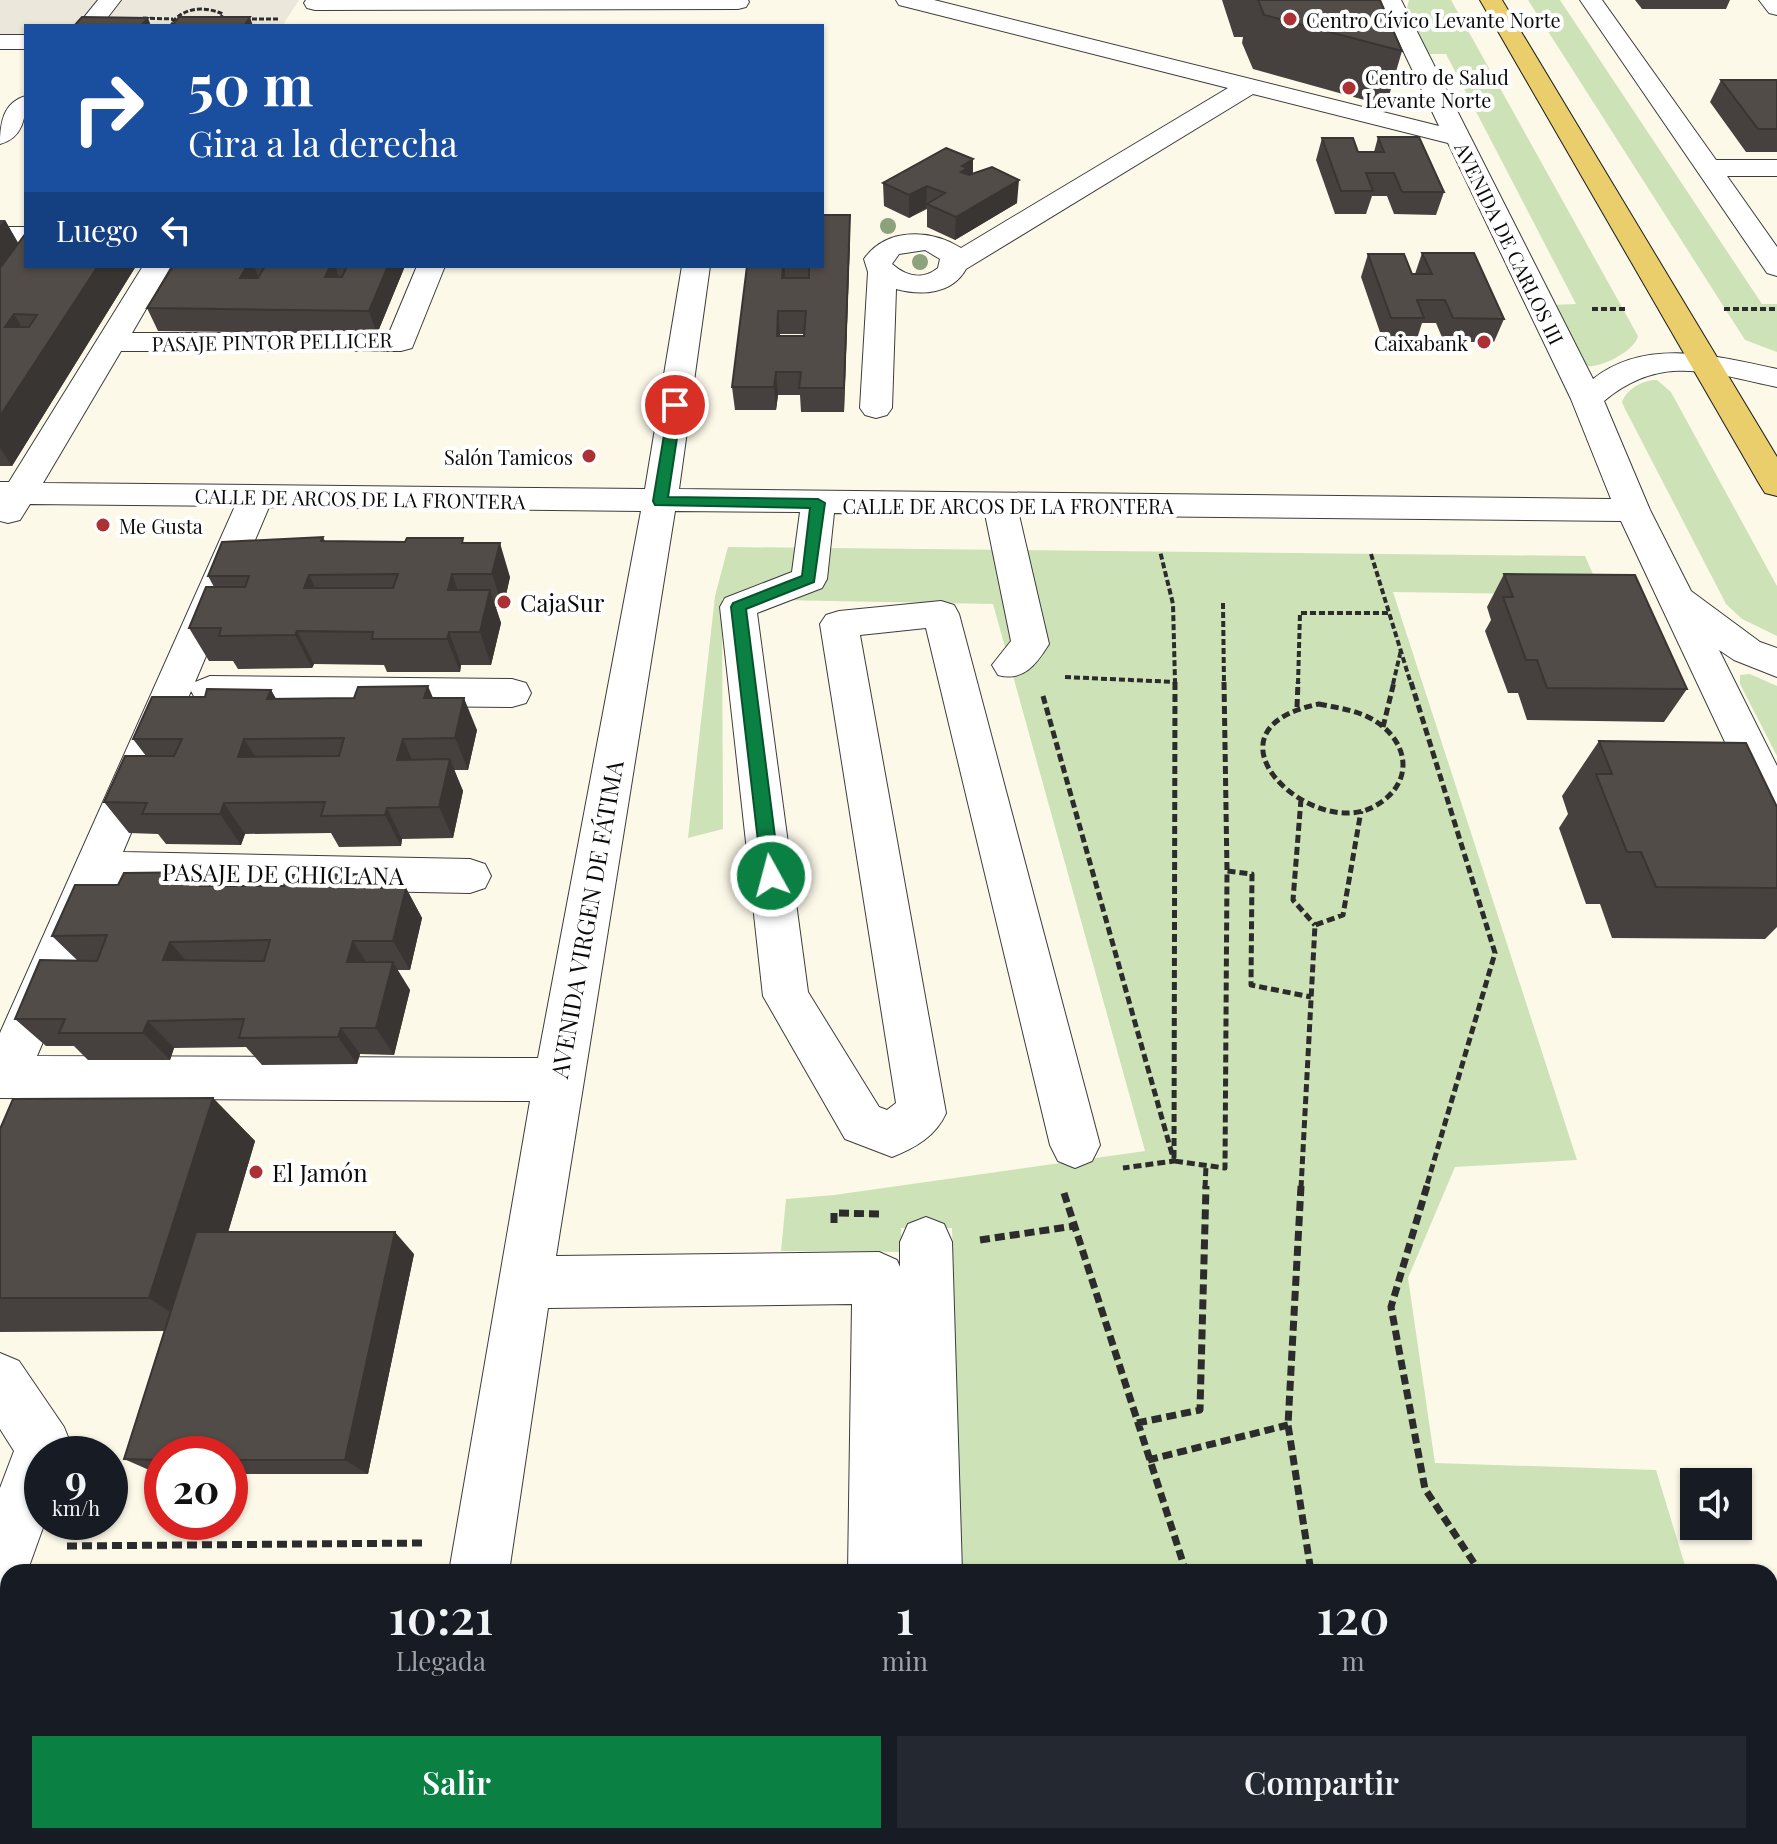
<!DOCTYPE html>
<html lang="es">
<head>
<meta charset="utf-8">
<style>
	body { margin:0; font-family:"Playfair Display",serif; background:#242831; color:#f1f3f6; height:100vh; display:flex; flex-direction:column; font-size:30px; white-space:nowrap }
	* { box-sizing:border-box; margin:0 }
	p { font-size:26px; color:#9ea1a6 }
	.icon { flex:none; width:44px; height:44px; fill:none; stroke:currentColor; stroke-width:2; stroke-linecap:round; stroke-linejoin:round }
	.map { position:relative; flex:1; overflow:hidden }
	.details { position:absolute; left:0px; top:1564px; width:1778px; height:280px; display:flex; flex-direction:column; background:#171b24; border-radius:24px 24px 0 0; box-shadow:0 2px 6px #0004 }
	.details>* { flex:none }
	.hud { position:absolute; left:24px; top:24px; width:800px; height:244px; border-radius:0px; box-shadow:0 2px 6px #0004; background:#1a4fa0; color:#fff; overflow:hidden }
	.fabs { position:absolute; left:1680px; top:1468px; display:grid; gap:16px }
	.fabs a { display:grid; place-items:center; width:72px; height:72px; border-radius:0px; background:#171b24; box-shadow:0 2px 6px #0004; font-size:40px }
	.speed { position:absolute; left:24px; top:1436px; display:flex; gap:16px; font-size:40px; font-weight:700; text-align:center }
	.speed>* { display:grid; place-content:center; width:104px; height:104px; border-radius:50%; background:#171b24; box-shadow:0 2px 6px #0004; line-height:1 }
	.speed small { font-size:20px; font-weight:400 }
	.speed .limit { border:12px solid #d22; background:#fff; color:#111 }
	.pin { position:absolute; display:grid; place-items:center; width:68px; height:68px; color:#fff; margin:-34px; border:4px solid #fff; border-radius:50%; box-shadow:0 2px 8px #0007 }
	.me { position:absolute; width:88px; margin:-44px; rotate:353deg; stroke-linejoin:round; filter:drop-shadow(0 0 6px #0008) }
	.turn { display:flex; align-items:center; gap:28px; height:168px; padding:0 32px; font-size:36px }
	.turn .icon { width:104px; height:104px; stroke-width:2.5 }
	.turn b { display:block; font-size:56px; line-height:68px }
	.then { display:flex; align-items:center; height:76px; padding:0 32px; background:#0003; gap:16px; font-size:30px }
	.eta { display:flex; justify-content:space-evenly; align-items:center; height:136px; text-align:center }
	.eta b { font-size:48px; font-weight:600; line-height:56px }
	.button { display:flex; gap:16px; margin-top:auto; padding:16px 32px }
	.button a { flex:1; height:92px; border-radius:0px; background:#0b8043; color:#fff; font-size:32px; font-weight:600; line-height:92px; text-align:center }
	.button a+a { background:#242831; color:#f1f3f6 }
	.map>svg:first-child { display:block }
</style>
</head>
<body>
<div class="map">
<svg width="1777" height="1844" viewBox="0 0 1777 1844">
	<rect width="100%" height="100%" fill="#fdf9e9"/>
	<path fill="#cde3b7" d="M1409 0H1451L1638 336C1635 351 1600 369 1585 366L1552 305 1576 304 1446 54H1425L1406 12Z
		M1528 0H1560L1762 304H1777V352L1745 340Z
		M1657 380 1671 392 1777 586V636L1742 619 1726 604 1624 407 1622 402C1627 388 1644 380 1657 380Z
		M728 547 1585 556 1602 595 1393 592 1577 1160 1455 1167 1408 1278 1435 1463 1656 1470 1687 1572H962L952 1228H901L902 1252 781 1251 786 1199 834 1195 1145 1151 993 604 722 599 723 829 688 838 715 596Z
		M1750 674 1777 686V756L1740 684V675Z
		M970 1836H1767L1770 1844H971Z"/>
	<path fill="#ebe7da" d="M0 0H299L282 26H26V44H0Z"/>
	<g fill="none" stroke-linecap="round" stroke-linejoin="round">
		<defs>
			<path id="minor" d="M98 0H121L101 26H77Z
				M306 0H748L749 2 746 7 738 9 315 10 307 8 304 3Z
				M896 0H934L1439 126 1379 0H1401L1593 379C1646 337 1717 356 1777 369V387C1711 373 1661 353 1604 401L1650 510 1691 591 1760 642 1777 648V677L1734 660 1719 650 1777 766V824L1762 819 1756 808 1621 521 1019 515 1049 644C1036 665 1023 682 998 675L992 665 1011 641 985 514 834 513 827 579 822 588 757 613 808 992 879 1107 887 1110 896 1103 820 624 826 615 839 611 941 601 954 605 959 614 1100 1145 1092 1161 1075 1168 1058 1161 1050 1145 926 628 860 635 946 1113C936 1136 915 1148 892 1157L845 1139 763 996 720 607 725 598 792 572 800 512 675 511 556 1256 879 1252 897 1260 900 1267V1242L908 1224 926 1217 944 1224 952 1242 962 1572H848L852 1304 548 1308 509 1572H449L530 1101 0 1098V1033L235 506 30 504 20 520 8 523 0 521V482H9L143 266H171L132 333H389L417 266H445L412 348 401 351H121L43 483 645 489 682 266H710L679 489 1611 499 1571 399 1448 143 1253 94 966 269C952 294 922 296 896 289L892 408 887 415 876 418 865 415 860 408 868 272 864 259C886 227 931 229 961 248L1228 88 899 5ZM925 250 940 259 938 268C923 280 907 277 892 264L899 254ZM269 507 641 511 538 1058 37 1056 109 886 470 893 485 888 491 876 485 864 470 859 123 852 191 691 196 700 210 704 512 707 526 703 531 693 526 683 512 679 210 676 195 682Z
				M1580 0H1602L1716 160H1777V176H1727L1777 247V276L1767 273Z
				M1759 0H1777V15L1769 13Z
				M0 35H26V49H0Z
				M26 96C26 117 23 138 0 144 0 124 3 102 26 96Z
				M0 227H26V243H0Z
				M0 1353 19 1361 64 1427 72 1447 70 1454H42V1522H45L27 1572H8V1591L0 1594V1488L14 1451 0 1429Z
				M405 1836H471L469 1844H403Z
				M844 1836H970V1844H844Z"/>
			<path id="major" d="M1480 0H1502L1777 457V496L1765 493 1760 485Z"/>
		</defs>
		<use href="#minor" stroke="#3d3d3d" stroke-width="2"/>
		<use href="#major" stroke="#1b1b1b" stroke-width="2"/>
		<path stroke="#2c2c2c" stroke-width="3" stroke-dasharray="5 2" stroke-linecap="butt" d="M143 18 173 19
			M245 19H279
			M175 26 171 23C185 7 204 6 223 14L218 22 208 26"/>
		<path stroke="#2c2c2c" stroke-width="4" stroke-dasharray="6 3" stroke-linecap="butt" d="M1592 309H1626
			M1724 309H1777
			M1371 554 1411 684
			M1223 603 1224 684
			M1065 677 1175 682 1173 604 1160 551
			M1298 684 1300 613H1389
			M1393 684 1401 650"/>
		<path stroke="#2c2c2c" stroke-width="5" stroke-dasharray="8 4" stroke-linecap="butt" d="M1175 682 1174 1161 1225 1168 1227 871 1252 874 1251 985 1311 997
			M1224 682 1227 871
			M1411 682 1495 953 1426 1188
			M1043 696 1174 1161 1123 1168
			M1319 704C1333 707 1348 709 1361 714 1406 731 1421 780 1375 806 1313 842 1191 730 1319 704Z
			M1297 707 1298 682
			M1383 727 1394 682
			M1301 799 1293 900 1315 925
			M1205 1188 1206 1166
			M1301 1188 1315 925 1343 915 1361 811"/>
		<path stroke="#2c2c2c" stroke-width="7" stroke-dasharray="10 5" stroke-linecap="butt" d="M1301 1186 1288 1425 1311 1572
			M1427 1186 1391 1307 1425 1489 1480 1572
			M1064 1193 1186 1572
			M834 1223V1213L882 1214
			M980 1240 1074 1226
			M1137 1423 1200 1410 1206 1186
			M1148 1460 1288 1425
			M67 1546 425 1543
			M1276 1836 1279 1844
			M1352 1836 1353 1844
			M1656 1836 1662 1844"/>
		<use href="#minor" fill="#fff" fill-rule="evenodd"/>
		<use href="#major" fill="#eace6c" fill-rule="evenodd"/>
	</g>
	<g fill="#8ba27c">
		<circle cx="888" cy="226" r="8"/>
		<circle cx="920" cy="262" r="8"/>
	</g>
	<path fill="#46413e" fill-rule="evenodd" d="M1222 0H1380L1402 51 1386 106 1253 69 1242 43 1243 37H1234Z
		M1635 0H1730L1726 9H1642Z
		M1721 80H1777V152H1746L1710 102Z
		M1378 137 1444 192 1436 215 1394 214 1387 196H1372L1366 214H1335L1316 160 1322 138 1358 152H1374Z
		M973 159V173L1017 203 955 240 927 227V209L909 218 884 206 883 183Z
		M0 220H5L18 244 26 266H136L12 466H0Z
		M850 238 844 412H801L800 395H778L776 410H735L732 387 747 266H822ZM780 334H804V336H780Z
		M1422 253 1504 319 1494 342H1444L1436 323H1422L1416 342 1383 341 1361 277 1368 254 1412 274H1415Z
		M173 266H405L377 334 158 331 147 308Z
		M323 537 325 541 465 543 510 577 503 608H496L501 623 491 665H461L460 672H387L384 665 314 664 312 668 238 669 233 661H209L189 628 214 587 208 576Z
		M1504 574 1687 689 1664 722 1527 720 1518 693H1508L1485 631 1491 620 1487 607Z
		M271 690 276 699 433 698 477 730 468 770H454L463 791 453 838 402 839 401 846 339 847 331 833 245 834 241 845 166 844 158 834 129 833 104 802 146 756 133 739 205 697Z
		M1599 741 1777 807V927L1765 939 1612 938 1600 904H1586L1559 828 1568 814 1562 796Z
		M376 874 384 888H406L422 918 410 970H397L410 990 394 1055 360 1054 357 1064 262 1065 246 1047 174 1048 170 1060H88L74 1046H46L15 1019 77 960 52 936 215 886H284Z
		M213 1098 255 1141 228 1232 414 1254 368 1474H230V1454H162V1473H156L124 1459 164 1331 0 1332V1129Z"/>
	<path fill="#393532" d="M250 17 253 26H244Z
		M148 18 151 26H141Z
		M973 159 972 182 960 195 962 166Z
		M1019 180 1017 203 955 240 956 217Z
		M927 186 926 208 909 218V195Z
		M850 215V238L844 412V388Z
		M5 220 24 253 0 287V226Z
		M98 266H136L12 466 0 448V416Z
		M247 266H254L261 283 240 278Z
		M330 266H335L341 284 325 277Z
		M388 266H405L377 334 369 311Z
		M783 266H785V279L782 278Z
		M778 311 780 334 779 360 777 336Z
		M14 314 34 348 5 327Z
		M776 372 778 395 776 410 774 387Z
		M500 543 510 577 503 608 492 574Z
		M452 574 464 607 448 590Z
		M309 575 325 608 304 588Z
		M490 590 501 623 491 665 480 632Z
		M297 631 314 664 312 668 295 635Z
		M449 632 461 665 460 672 447 639Z
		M428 686 442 719 424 698Z
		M271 690 289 722 267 699Z
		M464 698 477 730 468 770 455 738Z
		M244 739 264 770 238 757Z
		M403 739 417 771 397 760Z
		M450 759 463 791 453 838 439 807Z
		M224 803 245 834 241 845 220 814Z
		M387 808 402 839 401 846 385 815Z
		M204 872 226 902 200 886Z
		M376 874 393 904 372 888Z
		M406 888 422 918 410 970 393 941Z
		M353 941 371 970 347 962Z
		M170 942 194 970 163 960Z
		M393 962 410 990 394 1055 376 1028Z
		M148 1021 174 1048 170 1060 143 1033Z
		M341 1028 360 1054 357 1064 338 1037Z
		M213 1098 255 1141 199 1331 149 1298Z
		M395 1232 414 1254 368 1474 345 1460Z
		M240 1836H292L291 1844H238Z"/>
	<path fill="#514c48" stroke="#393532" stroke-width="2" fill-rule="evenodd" d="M1258 0H1380L1402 51 1264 15Z
		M82 17 148 18 141 26H74Z
		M179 17H250L244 26H172Z
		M1721 80H1777V129H1758Z
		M1378 137H1419L1444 192H1402L1394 173H1366L1373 191H1341L1322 138H1353L1358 152H1384Z
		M946 148 973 159 962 166 967 168 961 172 969 175 992 167 1019 180 956 217 927 204 945 193 927 186 909 195 883 183Z
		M822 215H850L844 388H799L801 372H776L774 387H732L747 266H783L782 278H809V266H822ZM778 311H806L804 336H777Z
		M26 233V266H98L0 416V268ZM14 314 37 315 29 327H5Z
		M1422 253H1474L1504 319 1453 318 1445 300H1417L1424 318H1391L1368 254H1404L1412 274H1432Z
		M173 266H247L240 278H258L265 266H330L325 277H342L347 266H388L369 311 147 308Z
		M323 537 321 541 405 542 407 538H463L462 543H500L492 574H452L448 590H490L480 632H449L447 639H372L373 632 297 631 295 635 219 636 221 628H189L206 587H245L249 576H208L222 542ZM398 574 393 588H304L309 575Z
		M1504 574 1635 575 1687 689 1547 688 1537 660H1526L1503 597H1513Z
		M428 686 424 698H464L455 738 403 739 397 760 450 759 439 807 387 808 385 815 321 816 325 802 224 803 220 814H142L147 803 104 802 125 756H174L182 739H133L152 697H205L207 689 271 690 267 699 354 698 358 687ZM344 738 339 756 238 757 244 739Z
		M1599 741 1746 743 1777 807V888L1656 887 1641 852H1627L1596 774H1612Z
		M204 872 200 886H284L287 875 376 874 372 888H406L393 941H353L347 962H393L376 1028H341L338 1037 239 1038 244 1019 148 1021 143 1033H59L65 1019H15L40 960 97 961 107 935 52 936 75 885H118L124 873ZM270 940 264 961 163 960 170 942Z
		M213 1098 149 1298H0V1129L13 1099Z
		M196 1232H395L345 1460H230V1454H162V1460L124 1459Z
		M8 1770V1836H240L238 1844H0V1796Z"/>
	<path fill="#0b8043" stroke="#07532c" stroke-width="2" d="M675 401 682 405 668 497 818 499 825 503 814 582 746 609 780 876 771 884 762 876 731 607 733 603 802 576 810 508 655 505 653 501 669 405Z"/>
	<g fill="#ab3135" stroke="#fff" stroke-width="3">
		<circle cx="1290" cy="19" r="8"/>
		<circle cx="1349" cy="88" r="8"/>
		<circle cx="1484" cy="342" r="8"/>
		<circle cx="589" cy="456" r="8"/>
		<circle cx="103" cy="525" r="8"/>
		<circle cx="504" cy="602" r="8"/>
		<circle cx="256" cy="1172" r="8"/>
	</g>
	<g text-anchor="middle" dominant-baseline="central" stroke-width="8" stroke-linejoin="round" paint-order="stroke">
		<g font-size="20" fill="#0a0a0a" stroke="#fff" text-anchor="start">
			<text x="1306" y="19">Centro Cívico Levante Norte</text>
			<text x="1365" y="76">Centro de Salud<tspan x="1365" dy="23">Levante Norte</tspan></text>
			<text x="1468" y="342" text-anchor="end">Caixabank</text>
			<text x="573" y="456" text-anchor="end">Salón Tamicos</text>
			<text x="119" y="525">Me Gusta</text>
		</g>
		<g font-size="20" fill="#0a0a0a" stroke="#fff">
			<text transform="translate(1510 243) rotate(64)">AVENIDA DE CARLOS III</text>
			<text transform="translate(272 341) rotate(-1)">PASAJE PINTOR PELLICER</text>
			<text transform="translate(360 498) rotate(1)">CALLE DE ARCOS DE LA FRONTERA</text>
			<text x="1008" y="505">CALLE DE ARCOS DE LA FRONTERA</text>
		</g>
		<g font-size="24" fill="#0a0a0a" stroke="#fff" text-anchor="start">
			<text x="520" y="602">CajaSur</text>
			<text x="272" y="1172">El Jamón</text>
		</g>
		<g font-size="24" fill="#0a0a0a" stroke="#fff">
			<text transform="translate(283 873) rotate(1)">PASAJE DE CHICLANA</text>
			<text transform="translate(586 919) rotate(-80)">AVENIDA VIRGEN DE FÁTIMA</text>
		</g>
	</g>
</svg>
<div class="fabs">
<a><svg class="icon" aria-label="sound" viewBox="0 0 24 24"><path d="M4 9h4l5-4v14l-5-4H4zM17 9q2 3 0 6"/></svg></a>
</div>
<div class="speed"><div>9<small>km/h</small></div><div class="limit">20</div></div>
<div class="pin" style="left:675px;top:405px;background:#d93025"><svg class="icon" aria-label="arrive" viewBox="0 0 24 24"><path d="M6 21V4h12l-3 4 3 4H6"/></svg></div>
<svg class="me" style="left:771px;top:876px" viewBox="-20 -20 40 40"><circle r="17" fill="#0b8043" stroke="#fff" stroke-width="3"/><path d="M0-11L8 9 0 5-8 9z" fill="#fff"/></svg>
<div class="hud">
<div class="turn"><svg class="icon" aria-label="right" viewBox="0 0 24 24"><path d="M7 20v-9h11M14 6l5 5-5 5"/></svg><div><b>50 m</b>Gira a la derecha</div></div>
<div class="then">Luego<svg class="icon" aria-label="left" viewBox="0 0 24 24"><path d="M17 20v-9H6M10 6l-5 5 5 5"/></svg></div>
</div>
<section class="details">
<div class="eta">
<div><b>10:21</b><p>Llegada</p></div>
<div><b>1</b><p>min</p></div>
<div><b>120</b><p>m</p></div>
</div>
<div class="button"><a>Salir</a><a>Compartir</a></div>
</section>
</div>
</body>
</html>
